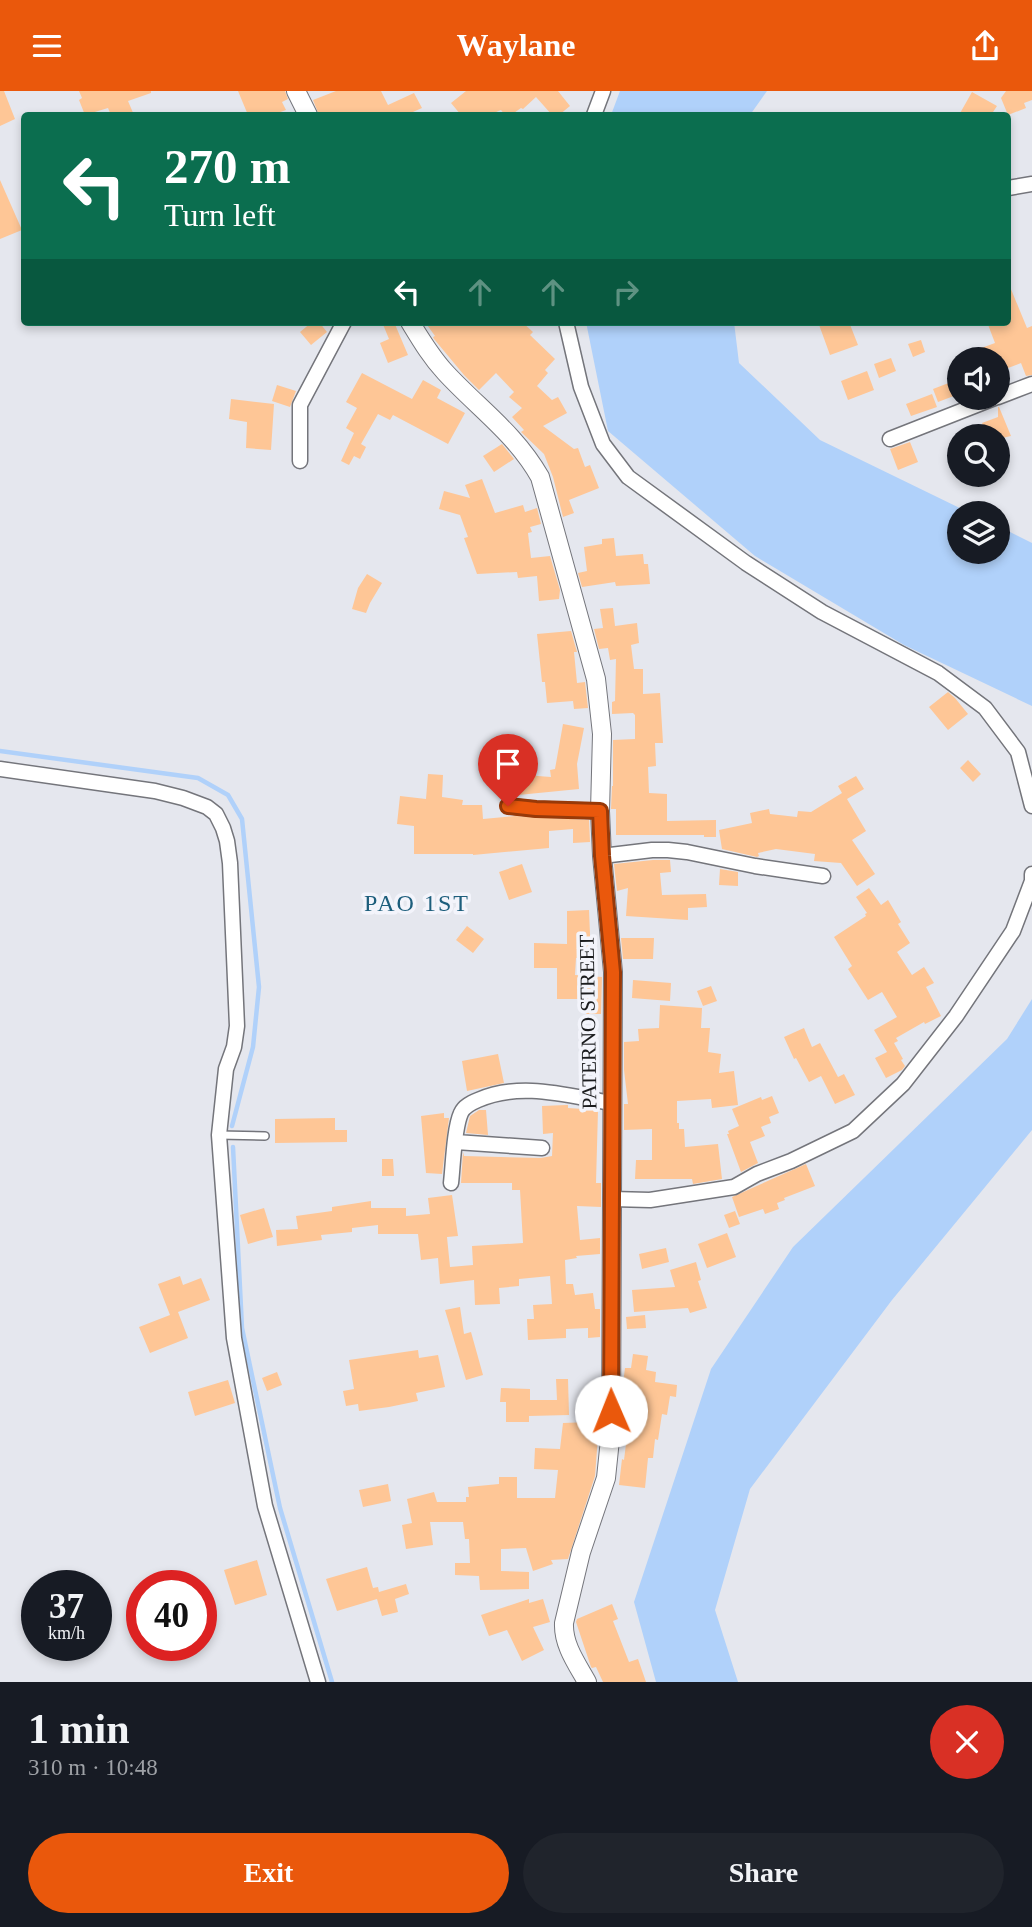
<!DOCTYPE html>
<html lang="en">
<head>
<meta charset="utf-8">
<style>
	body { margin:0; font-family:Georgia,serif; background:#20242c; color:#f1f3f6; height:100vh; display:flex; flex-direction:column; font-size:26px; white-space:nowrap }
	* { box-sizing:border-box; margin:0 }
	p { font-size:23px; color:#9ea1a6 }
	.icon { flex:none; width:38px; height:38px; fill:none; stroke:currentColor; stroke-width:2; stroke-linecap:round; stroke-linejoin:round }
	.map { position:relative; height:1591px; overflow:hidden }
	.drawer { display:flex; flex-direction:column; background:#171b24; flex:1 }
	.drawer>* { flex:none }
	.hud { position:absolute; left:21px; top:21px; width:990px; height:214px; border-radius:7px; box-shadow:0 4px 10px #0003; background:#0b6e4f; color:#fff; overflow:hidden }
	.tools { position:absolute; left:947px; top:256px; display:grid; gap:14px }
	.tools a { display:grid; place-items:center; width:63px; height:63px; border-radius:50%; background:#171b24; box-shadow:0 4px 10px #0003; font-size:35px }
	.speed { position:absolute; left:21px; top:1479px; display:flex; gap:14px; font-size:35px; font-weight:700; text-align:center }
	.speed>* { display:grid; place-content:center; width:91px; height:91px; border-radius:50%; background:#171b24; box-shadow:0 4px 10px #0003; line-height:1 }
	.speed small { font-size:18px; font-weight:400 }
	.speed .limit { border:10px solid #d22; background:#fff; color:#111 }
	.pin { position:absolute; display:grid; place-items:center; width:60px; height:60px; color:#fff; margin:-72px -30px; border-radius:50% 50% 50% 0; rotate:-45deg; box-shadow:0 0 7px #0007 }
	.pin .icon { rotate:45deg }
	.me { position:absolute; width:77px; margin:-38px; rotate:359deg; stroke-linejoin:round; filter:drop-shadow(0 0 5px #0008) }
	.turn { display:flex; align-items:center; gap:24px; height:147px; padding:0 28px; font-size:32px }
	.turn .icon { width:91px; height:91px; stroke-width:2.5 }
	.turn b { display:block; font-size:49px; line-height:60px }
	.lanes { display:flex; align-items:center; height:66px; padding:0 28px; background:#0003; justify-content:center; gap:35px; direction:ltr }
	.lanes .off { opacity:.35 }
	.round { display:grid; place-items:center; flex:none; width:74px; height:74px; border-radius:37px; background:#20242c }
	.head { display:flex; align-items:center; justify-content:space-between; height:119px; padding:0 28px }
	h1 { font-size:42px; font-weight:700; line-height:52px }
	.action { display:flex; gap:14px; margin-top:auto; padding:14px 28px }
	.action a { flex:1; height:80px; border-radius:42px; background:#ea580c; color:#fff; font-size:28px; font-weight:700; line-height:80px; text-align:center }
	.action a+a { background:#20242c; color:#f1f3f6 }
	header { display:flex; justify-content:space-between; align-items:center; height:91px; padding:0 28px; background:#ea580c; color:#fff; font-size:32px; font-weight:700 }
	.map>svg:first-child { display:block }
</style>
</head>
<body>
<header><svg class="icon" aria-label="menu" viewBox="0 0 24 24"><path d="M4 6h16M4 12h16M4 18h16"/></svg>Waylane<svg class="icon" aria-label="share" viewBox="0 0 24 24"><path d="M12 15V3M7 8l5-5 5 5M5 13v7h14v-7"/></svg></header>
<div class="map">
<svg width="1032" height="1591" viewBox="0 0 1032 1591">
	<rect width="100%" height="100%" fill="#e5e7ee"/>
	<path fill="#b0d1fa" d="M620 0H767L750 24H611Z
		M586 231H734L739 272 820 349 970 422H959V460H998V435L1032 452V615L904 554 755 465 608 340Z
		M1032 908V1039L892 1209 750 1398 715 1519 738 1591H656L634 1511 711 1278 793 1156 1007 948Z"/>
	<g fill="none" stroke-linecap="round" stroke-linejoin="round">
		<path stroke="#b0d1fa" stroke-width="4.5" d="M0 660 198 687 228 704 242 728 259 896 253 956 232 1035
			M233 1056 242 1237 280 1417 332 1591"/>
	</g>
	<path fill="#fec696" d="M0 0H4L15 28 0 35Z
		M79 0H151V2L128 10 134 24H111L108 17 85 24 79 9 82 7Z
		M238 0H285L288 8 282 11 286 19 272 24H248Z
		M336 0H381L388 14 414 2 422 17 406 24H319L313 9Z
		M466 0H558L570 15 559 24H552L536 6 523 18 521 17 511 24H505L501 19 489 24H461L451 12Z
		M1006 0H1032V9L1024 12 1026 17 1008 24 1001 7Z
		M972 1 997 15 991 24H959Z
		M0 89 22 139 0 148Z
		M1008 191 1027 237 1032 235V284L1026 285 1021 272 1000 280 998 268H979L976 259 995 252 987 231H1008Z
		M312 231H319L327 241 311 254 300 241Z
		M382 231H394L408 264 388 272 380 252 389 248Z
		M425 231H522L533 241 530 244 555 268 545 279 548 282 537 295 552 309 558 306 567 322 543 335 574 358 578 357 585 376 590 374 599 397 569 409 574 422 563 426 553 386 544 363 521 341 524 339 512 326 522 317 509 306 514 301 496 282 479 299 464 284 434 248 433 246 435 245Z
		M818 231H849L858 254 830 264Z
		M921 249 925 261 913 266 908 253Z
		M891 267 896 280 879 287 874 273Z
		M867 280 874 299 848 309 841 290Z
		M362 282 412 308 423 289 441 299 437 307 465 322 448 353 393 324 390 329 378 323 361 353 366 356 360 368 354 365 349 374 341 370 354 342 346 337 357 317 346 311Z
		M959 288V303L938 311 933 298Z
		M277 294 296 300 290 316 272 310Z
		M932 303 937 316 911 325 906 313Z
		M231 308 274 313 271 359 246 357 247 331 229 328Z
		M998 316H999L1011 345 998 348V345H987L982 332 998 326Z
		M910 351 918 371 898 379 890 358Z
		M502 353 514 368 494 381 483 365Z
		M482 388 495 422 523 414 525 421 537 417 541 433 530 436 532 441 528 442 531 467 550 465 560 499 559 508 539 510 537 485 518 487 517 481 477 483 464 447 468 446 460 424 439 418 444 400 470 407 465 394Z
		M614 447 616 465 643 463 644 473H648L650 493 616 495 615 491 582 496 578 482 587 480 584 456 602 453V448Z
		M367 483 382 492 370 512 366 522 352 518 358 497Z
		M613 517 615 535 637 532 639 552 631 554 634 578H643V603L660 602 663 652H655L656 675 648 676 649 702 667 703V730L716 729V746H704V744H616V718H611L612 695H613V649L635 648V624L633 622 612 623V611L615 610 616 568 610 569 608 557 599 558 594 538 603 537 600 518Z
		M571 540 577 561H574L577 592 585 591 588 617 574 618 573 610 547 612 545 591H542L537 543Z
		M948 601 955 607 968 623 948 639 929 616Z
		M563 633 584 637 577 673 579 698 498 706 500 682 551 686 550 679 555 678Z
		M968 669 981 683 973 691 960 677Z
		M428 683 443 684 442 706 463 709 462 714H482L483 728 515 725 589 729 590 751 573 752V738L549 740V757L473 764V763H414V735L397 733 400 705 426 708Z
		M856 685 864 698 847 708 866 740 852 749 875 783 857 795 841 772 814 770 815 763 776 758 758 762 759 765 757 766 722 758 719 739 752 732 750 722 769 718 770 723 797 726 798 720 811 721 842 702 838 695Z
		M653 769H670L671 781 660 782 662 804 706 803 707 816 688 817V829L626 825 628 797 617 800 614 773Z
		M522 773 532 801 509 809 499 781Z
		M720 778 738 781V795L719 794Z
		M869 797 881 814 888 809 901 831 898 833 910 852 897 861 912 884 924 876 934 892 926 896 941 925 925 933 924 931 896 947 898 950 894 952 903 968 901 969 905 975 902 979 886 987 875 967 887 961 874 939 897 926 882 901 868 909 848 878 852 875 834 846 866 825 865 823 867 822 856 806Z
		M589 819 591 867H576L575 884 602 886 601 923H586V912H580V908H557V877H534V852L567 853V820Z
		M467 835 484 848 473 862 456 849Z
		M621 847H654L653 868H623Z
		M633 889 671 892 670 910 632 907Z
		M711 895 717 910 703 915 697 900Z
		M660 914 702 917 701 937H710L708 961 721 963 719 982 734 980 738 1014 712 1017 711 1008 677 1010V1032H679V1038H684L685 1056 718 1053 722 1088 693 1093 692 1088H635L636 1069H652V1038L624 1039V1013H628L624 979V951L639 950 638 938 659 937Z
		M804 937 812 956 820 952 838 986 844 983 855 1004 835 1013 821 985 809 991 796 967 794 968 784 946Z
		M498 963 504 992 467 1000 462 970Z
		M772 1005 779 1022 769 1026 771 1032 761 1036 765 1045 750 1051 758 1072 741 1081 727 1043H729L728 1040 739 1035 732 1018 761 1006 762 1009Z
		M566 1014H568V1017L598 1019 596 1092H601V1116L577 1115 580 1149 600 1147V1163L576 1165 577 1167 565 1169 566 1193H573L575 1204 593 1202 595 1218H600V1246L588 1247V1237L566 1238V1247L528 1249 527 1228H534L533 1214 552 1213 550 1185 519 1188V1195L499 1197 500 1213 475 1214 474 1189 440 1193 438 1167 421 1169 418 1143H378V1134L352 1137V1141L321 1144 322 1149 277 1155 276 1139 298 1138 296 1125 332 1120V1116L371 1110V1117H406V1125L430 1123 428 1107 452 1104 458 1145 447 1146 450 1176 473 1174 472 1155 523 1152 520 1099H512V1092H461L463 1061 464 1065 541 1067 552 1065 553 1042 543 1043 542 1015Z
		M479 1019H486L488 1044 466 1042 470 1025Z
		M444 1022V1027H449L442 1083 426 1082 421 1025Z
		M335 1027V1039H347V1051L275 1052V1028Z
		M382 1068H393L394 1085H382Z
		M806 1073 815 1095 784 1107 785 1109 777 1112 779 1118 765 1123 763 1118 739 1126 732 1106Z
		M264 1117 273 1146 248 1153 240 1124Z
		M735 1120 740 1133 729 1137 724 1124Z
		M727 1142 736 1166 707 1177 698 1153Z
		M666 1157 669 1171 642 1178 639 1163Z
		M696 1171 701 1189 698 1190 707 1217 690 1222 688 1217 634 1221 632 1199 675 1196 670 1179Z
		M180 1185 183 1194 201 1187 210 1209 178 1221 188 1247 150 1262 139 1236 170 1224 158 1193Z
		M460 1216 464 1243 471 1241 483 1284 466 1289 445 1219Z
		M645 1224 646 1237 627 1238 626 1226Z
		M418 1259 419 1267 438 1264 445 1296 416 1302 418 1310 389 1316 359 1320 358 1313 346 1315 343 1300 354 1298 349 1269Z
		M633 1263 648 1265 646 1279 656 1281 655 1291 677 1294 676 1306 670 1305 667 1324 662 1323 658 1349 655 1348 653 1367H648L645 1397 619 1394 622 1368 624 1369 627 1345 622 1344 623 1293 625 1277H631Z
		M277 1281 282 1294 267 1300 262 1287Z
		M556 1288H568L569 1324 529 1325V1331H506V1311H500L501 1297 530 1298V1309H557Z
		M228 1289 235 1312 195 1325 188 1301Z
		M590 1319H600L595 1385 568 1468 551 1469 553 1473 533 1480 526 1457 501 1458V1480L529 1481V1498L480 1499 479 1485 455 1484V1472H470L469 1448H465L463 1431H430L433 1454 406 1458 402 1434 412 1432 407 1408 434 1401 437 1411H466V1406H469L468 1396 499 1393V1386H517V1407H555L558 1379 534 1378 535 1357 560 1358 563 1332 590 1331Z
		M388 1393 391 1410 363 1416 359 1399Z
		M257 1469 267 1504 235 1514 224 1479Z
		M367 1476 373 1497 378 1496 379 1501 406 1493 409 1503 395 1508 398 1521 382 1525 377 1508 337 1520 326 1488Z
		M529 1508V1512L543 1508 550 1531 533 1536 544 1559 522 1570 507 1539 489 1545 481 1524Z
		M612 1513 618 1528 613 1530 629 1571 638 1568 646 1591H603L596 1576 592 1577 591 1576 576 1531 577 1528Z"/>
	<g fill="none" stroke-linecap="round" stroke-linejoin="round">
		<defs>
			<path id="service" d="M219 1044 265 1045"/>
			<path id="minor" d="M594 24 603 0
				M1008 97 1032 93
				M566 231 581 296 603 353 628 386 746 472 822 521 938 582 985 617 1018 661 1032 715
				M998 306 1032 293
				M890 348 997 306
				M300 370V314L344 231
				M0 678 155 700 183 707 207 716 216 723 223 737 227 750 230 772 237 935 234 956 226 978 219 1044 234 1247 265 1415 318 1591
				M508 715 536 718 600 720
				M602 765 652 759H668L687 761 755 775 823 785
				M456 1051 542 1057
				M451 1092C453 1075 454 1037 461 1022 464 1015 471 1012 478 1009 521 990 568 1005 612 1012
				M612 1108 650 1109 734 1096 757 1083 791 1070 853 1040 903 993 956 925 1013 840 1032 790V783"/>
			<path id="tertiary" d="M296 0 308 24
				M410 231C421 249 431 266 445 281 478 317 515 342 540 386L596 588 602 643 600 720 602 765 613 881 611 1339 606 1387 581 1461 564 1532C563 1554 577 1573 587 1591"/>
		</defs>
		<use href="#service" stroke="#74757b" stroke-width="10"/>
		<use href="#minor" stroke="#74757b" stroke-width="17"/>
		<use href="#tertiary" stroke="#74757b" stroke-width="20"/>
		<use href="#service" stroke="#fff" stroke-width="7"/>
		<use href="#minor" stroke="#fff" stroke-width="14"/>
		<use href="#tertiary" stroke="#fff" stroke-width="18"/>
	</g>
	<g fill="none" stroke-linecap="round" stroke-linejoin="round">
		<defs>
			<path id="route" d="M508 715 536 718 600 720 602 765 613 881 611 1320"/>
		</defs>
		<use href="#route" stroke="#983908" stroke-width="18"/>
		<use href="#route" stroke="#ea580c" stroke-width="12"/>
	</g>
	<g text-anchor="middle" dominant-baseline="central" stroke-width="7" stroke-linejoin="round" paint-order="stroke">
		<g font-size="21" fill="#1b1c1e" stroke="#f3f4fb">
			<text transform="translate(588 931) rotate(-91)">PATERNO STREET</text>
		</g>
		<g font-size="24" letter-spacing="2" fill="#1d5e7c" stroke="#f3f4fb">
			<text x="417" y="812">PAO 1ST</text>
		</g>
	</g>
</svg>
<div class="tools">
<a><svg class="icon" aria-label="sound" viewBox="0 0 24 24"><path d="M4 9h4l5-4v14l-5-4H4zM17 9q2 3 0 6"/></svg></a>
<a><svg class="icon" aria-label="search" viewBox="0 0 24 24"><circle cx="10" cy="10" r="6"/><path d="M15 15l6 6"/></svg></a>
<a><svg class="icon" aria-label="layers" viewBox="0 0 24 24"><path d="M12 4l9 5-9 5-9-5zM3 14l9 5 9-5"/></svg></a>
</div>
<div class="speed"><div>37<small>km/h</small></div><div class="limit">40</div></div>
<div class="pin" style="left:508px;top:715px;background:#d93025"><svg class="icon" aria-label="arrive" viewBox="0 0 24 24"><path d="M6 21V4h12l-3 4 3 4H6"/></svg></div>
<svg class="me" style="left:611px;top:1320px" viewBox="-20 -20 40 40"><circle r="19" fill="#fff"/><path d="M0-13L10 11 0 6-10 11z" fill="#ea580c"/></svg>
<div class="hud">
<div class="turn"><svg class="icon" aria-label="left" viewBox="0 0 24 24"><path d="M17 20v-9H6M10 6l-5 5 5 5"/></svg><div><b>270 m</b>Turn left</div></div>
<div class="lanes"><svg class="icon" aria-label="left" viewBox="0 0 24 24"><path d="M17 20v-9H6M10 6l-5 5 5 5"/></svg><svg class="icon off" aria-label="ahead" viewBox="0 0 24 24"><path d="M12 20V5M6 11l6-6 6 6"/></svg><svg class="icon off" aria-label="ahead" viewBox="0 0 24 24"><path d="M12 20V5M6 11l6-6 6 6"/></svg><svg class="icon off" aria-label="right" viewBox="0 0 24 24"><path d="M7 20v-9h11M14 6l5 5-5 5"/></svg></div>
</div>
</div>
<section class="drawer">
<div class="head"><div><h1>1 min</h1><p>310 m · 10:48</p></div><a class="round" style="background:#d93025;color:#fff"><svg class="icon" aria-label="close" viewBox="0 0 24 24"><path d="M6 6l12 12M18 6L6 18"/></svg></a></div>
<div class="action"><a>Exit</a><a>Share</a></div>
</section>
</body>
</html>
